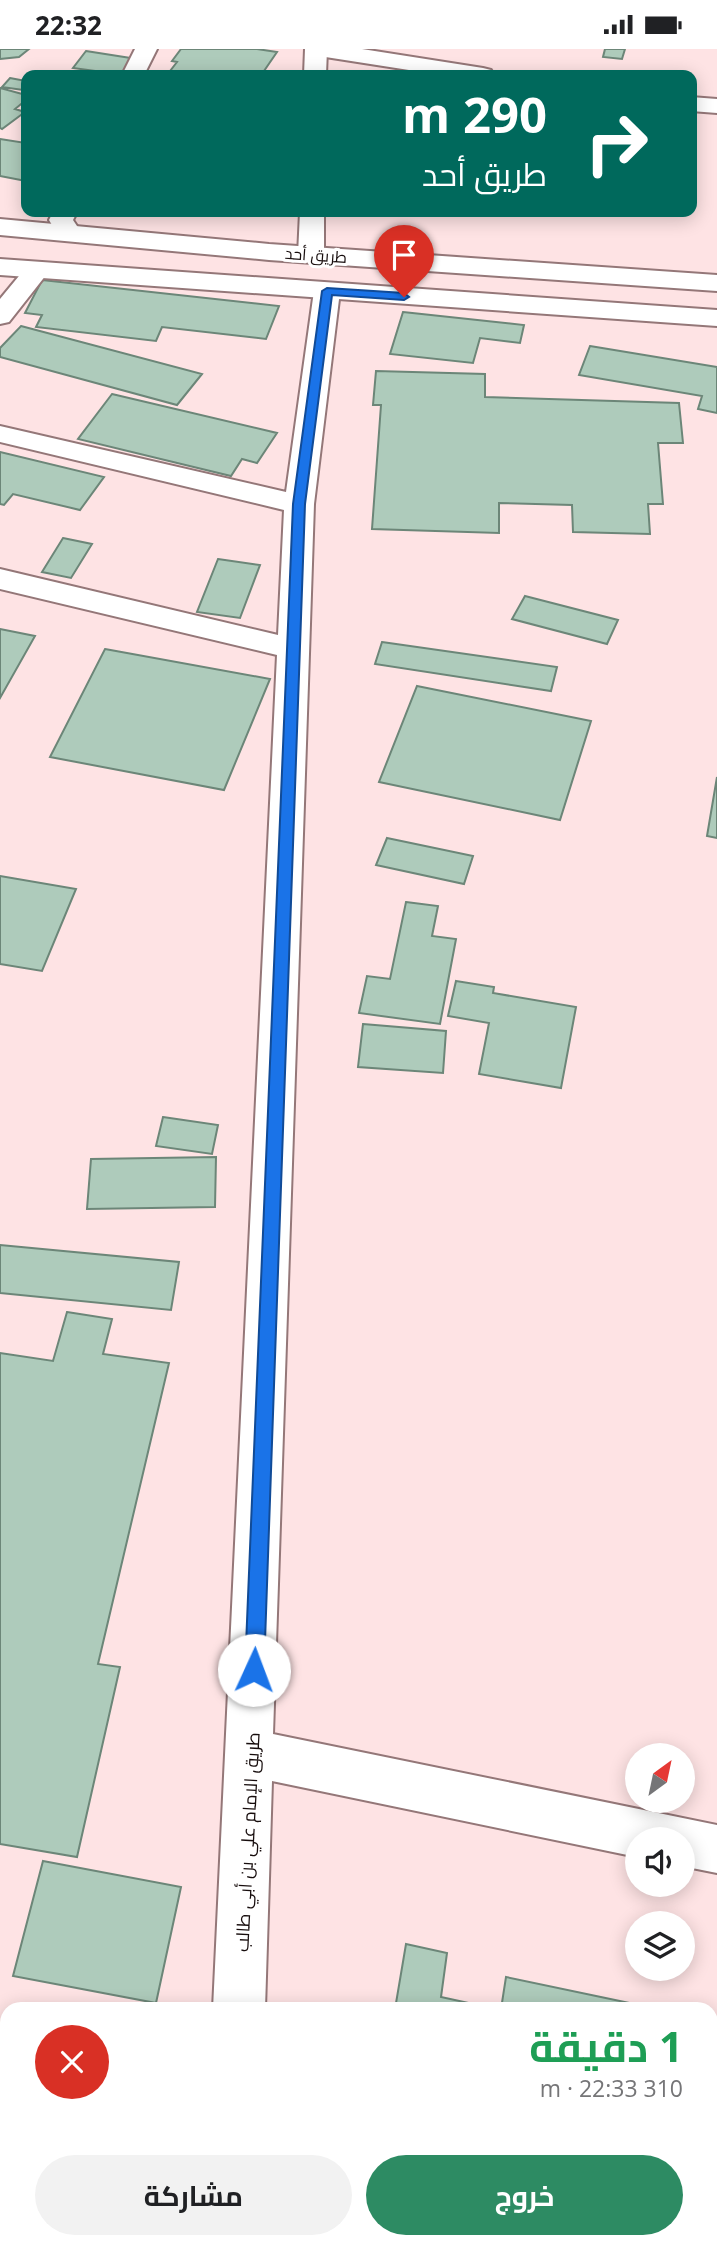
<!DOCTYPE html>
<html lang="ar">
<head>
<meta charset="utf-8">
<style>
	body { margin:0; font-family:"Open Sans",Cairo,sans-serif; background:#f2f2f2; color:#202124; direction:rtl; height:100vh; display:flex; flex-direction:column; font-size:26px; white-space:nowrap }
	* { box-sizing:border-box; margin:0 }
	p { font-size:23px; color:#757577 }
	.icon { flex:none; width:38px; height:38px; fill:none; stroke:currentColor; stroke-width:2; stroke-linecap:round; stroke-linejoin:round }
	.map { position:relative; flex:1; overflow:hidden; direction:ltr }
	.side { position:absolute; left:0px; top:1953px; width:718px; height:247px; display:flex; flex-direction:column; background:#fff; border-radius:21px 21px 0 0; box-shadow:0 4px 18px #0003; direction:rtl }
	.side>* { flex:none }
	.top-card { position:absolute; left:21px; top:21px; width:676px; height:147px; border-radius:14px; box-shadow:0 4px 18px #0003; direction:rtl; background:#00695c; color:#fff; overflow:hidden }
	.needle { width:46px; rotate:33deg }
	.controls { position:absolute; left:625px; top:1694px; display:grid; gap:14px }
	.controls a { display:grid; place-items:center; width:70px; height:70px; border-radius:50%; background:#fff; box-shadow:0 4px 18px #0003; font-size:35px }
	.pin { position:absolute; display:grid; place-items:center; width:60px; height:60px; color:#fff; margin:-72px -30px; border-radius:50% 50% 50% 0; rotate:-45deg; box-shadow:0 0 7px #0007 }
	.pin .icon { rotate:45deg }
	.me { position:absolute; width:77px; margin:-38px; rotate:2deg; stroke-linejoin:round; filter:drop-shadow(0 0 5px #0008) }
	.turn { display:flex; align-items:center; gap:24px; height:147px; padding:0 35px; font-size:32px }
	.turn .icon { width:91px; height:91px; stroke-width:2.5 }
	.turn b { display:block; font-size:49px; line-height:60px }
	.round { display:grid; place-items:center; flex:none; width:74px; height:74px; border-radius:37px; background:#f2f2f2 }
	.headline { display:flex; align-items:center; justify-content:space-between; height:119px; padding:0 35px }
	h1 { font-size:42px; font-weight:700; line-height:52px; color:#1e9e55 }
	.cta { display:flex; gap:14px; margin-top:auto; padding:14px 35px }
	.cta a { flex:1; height:80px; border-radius:42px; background:#2d8b63; color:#fff; font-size:28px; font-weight:700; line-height:80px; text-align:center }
	.cta a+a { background:#f2f2f2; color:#202124 }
	.status { display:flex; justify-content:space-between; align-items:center; height:49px; padding:0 35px; background:#fff; direction:ltr }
	.status svg { height:19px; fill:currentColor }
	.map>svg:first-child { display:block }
</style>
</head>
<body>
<div class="status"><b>22:32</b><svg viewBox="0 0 49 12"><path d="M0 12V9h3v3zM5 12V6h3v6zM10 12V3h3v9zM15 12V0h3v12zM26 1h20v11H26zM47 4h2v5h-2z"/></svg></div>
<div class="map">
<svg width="717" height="2199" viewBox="0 0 717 2199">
	<rect width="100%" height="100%" fill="#fee3e4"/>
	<path fill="#aecbbb" stroke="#6c8678" stroke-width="2" d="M0 0H29L19 8 0 10Z
		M181 0H257L277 3 264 22 282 25 167 26 177 13 172 12Z
		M605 0H625L622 10 603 8Z
		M86 2 137 10 125 26 73 19Z
		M10 29 26 32V38L23 41 2 38Z
		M0 39 26 46V51L15 60 25 63 2 80 0 79Z
		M0 90 26 94V132L0 127Z
		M42 231 279 257 266 290 162 278 156 292 36 278 42 266 25 264Z
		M403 263 524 276 520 294 480 289 473 314 390 305Z
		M21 277 202 325 177 356 0 308V299Z
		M590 297 717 318V364L698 360 702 347 579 326Z
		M376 322 485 325V348L679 354 683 394H658L663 455H648L650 485 573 483 572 456 499 454V484L372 480 381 356H373Z
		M112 345 277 384 257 414 242 410 231 427 78 390Z
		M0 403 104 428 80 461 13 445 4 456 0 455Z
		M63 489 92 495 71 529 42 523Z
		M218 510 260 516 240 569 197 563Z
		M525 547 618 571 607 595 512 570Z
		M0 580 35 587 0 649Z
		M382 593 557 618 551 642 375 615Z
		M105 600 270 630 224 741 50 708Z
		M417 637 591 672 560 771 379 733Z
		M717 728V789L707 787Z
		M387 789 473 807 464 835 376 816Z
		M0 827 76 840 42 922 0 915Z
		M406 853 438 857 432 887 456 890 440 975 359 964 367 927 390 930Z
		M456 932 494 938 493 944 576 958 561 1039 479 1025 489 974 448 967Z
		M363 975 446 982 443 1024 358 1018Z
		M163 1068 218 1076 212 1105 156 1097Z
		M216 1108 215 1158 87 1160 91 1110Z
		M0 1196 179 1213 171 1261 0 1244Z
		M67 1263 112 1270 103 1305 169 1314 98 1615 120 1618 77 1808 0 1795V1304L53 1312Z
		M43 1812 181 1838 156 1954 13 1927Z
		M406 1895 447 1904 441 1948 496 1960H395Z
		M506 1928 658 1960H501Z
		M710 1971 717 1972V2156L710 2155Z
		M0 2116 7 2117V2193H146V2199H0Z"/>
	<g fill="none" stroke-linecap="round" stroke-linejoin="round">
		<defs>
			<path id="street" d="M135 0H157L144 26H122Z
				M308 0H362L483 19 491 21 494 26H441L319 7 311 5Z
				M691 48 717 50V64L691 62Z
				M53 163H77L73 171 81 183 77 188 68 191 59 188 49 171Z
				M37 213 46 216 50 221 9 273 0 275V250L28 216Z
				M327 234 336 236 340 242 314 455 273 1685 717 1776V1824L682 1817V1790H637V1808L272 1732 265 1960H213L277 606 0 540V520L278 586 284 461 0 393V377L286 443 314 242 318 236Z
				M0 1984 7 1986V2038L0 2036Z
				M201 2193H255V2199H201Z"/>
			<path id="secondary" d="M305 0H327L326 26H304Z
				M300 163H324V206L320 211 311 214 302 211 298 206Z"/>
			<path id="primary" d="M0 170 269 195 717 226V242L269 211 0 186Z
				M0 210 717 261V277L0 226Z"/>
		</defs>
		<use href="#street" stroke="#947778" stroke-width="4"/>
		<use href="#secondary" stroke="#947778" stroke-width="4"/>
		<use href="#primary" stroke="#947778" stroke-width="4"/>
		<use href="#street" fill="#fff" fill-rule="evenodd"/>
		<use href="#secondary" fill="#fff" fill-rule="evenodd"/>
		<use href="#primary" fill="#fff" fill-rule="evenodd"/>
	</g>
	<path fill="#1a73e8" stroke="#114b97" stroke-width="2" d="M327 239 404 244 409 248 404 251 332 246 305 455 264 1621 261 1628 254 1631 247 1628 245 1621 293 455 322 242Z"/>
	<g text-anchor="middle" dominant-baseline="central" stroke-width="6" stroke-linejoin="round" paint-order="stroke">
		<g font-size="16" fill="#170d0d" stroke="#fff">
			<text transform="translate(316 206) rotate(4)">طريق أحد</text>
		</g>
		<g font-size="18" fill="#170d0d" stroke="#fff">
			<text transform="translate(247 1793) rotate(-87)">طريق الإمام علي بن أبي طالب</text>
		</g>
	</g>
</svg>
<div class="controls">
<a><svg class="needle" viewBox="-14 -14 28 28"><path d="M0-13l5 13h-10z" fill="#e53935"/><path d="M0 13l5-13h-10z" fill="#757577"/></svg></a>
<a><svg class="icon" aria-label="sound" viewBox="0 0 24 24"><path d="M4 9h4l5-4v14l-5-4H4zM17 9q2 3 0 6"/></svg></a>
<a><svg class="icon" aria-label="layers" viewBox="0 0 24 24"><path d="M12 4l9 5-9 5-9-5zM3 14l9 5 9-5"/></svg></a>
</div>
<div class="pin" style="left:404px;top:248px;background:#d93025"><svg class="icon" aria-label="arrive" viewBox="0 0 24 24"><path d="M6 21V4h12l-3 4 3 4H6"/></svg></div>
<svg class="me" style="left:254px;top:1621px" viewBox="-20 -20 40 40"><circle r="19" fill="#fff"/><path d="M0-13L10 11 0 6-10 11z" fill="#1a73e8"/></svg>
<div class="top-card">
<div class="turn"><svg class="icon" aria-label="right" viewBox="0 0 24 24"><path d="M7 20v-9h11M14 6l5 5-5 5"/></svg><div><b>290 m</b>طريق أحد</div></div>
</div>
<section class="side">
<div class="headline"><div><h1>1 دقيقة</h1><p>310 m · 22:33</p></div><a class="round" style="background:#d93025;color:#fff"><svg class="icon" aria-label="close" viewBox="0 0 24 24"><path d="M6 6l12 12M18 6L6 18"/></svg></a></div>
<div class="cta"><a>خروج</a><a>مشاركة</a></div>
</section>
</div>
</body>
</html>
